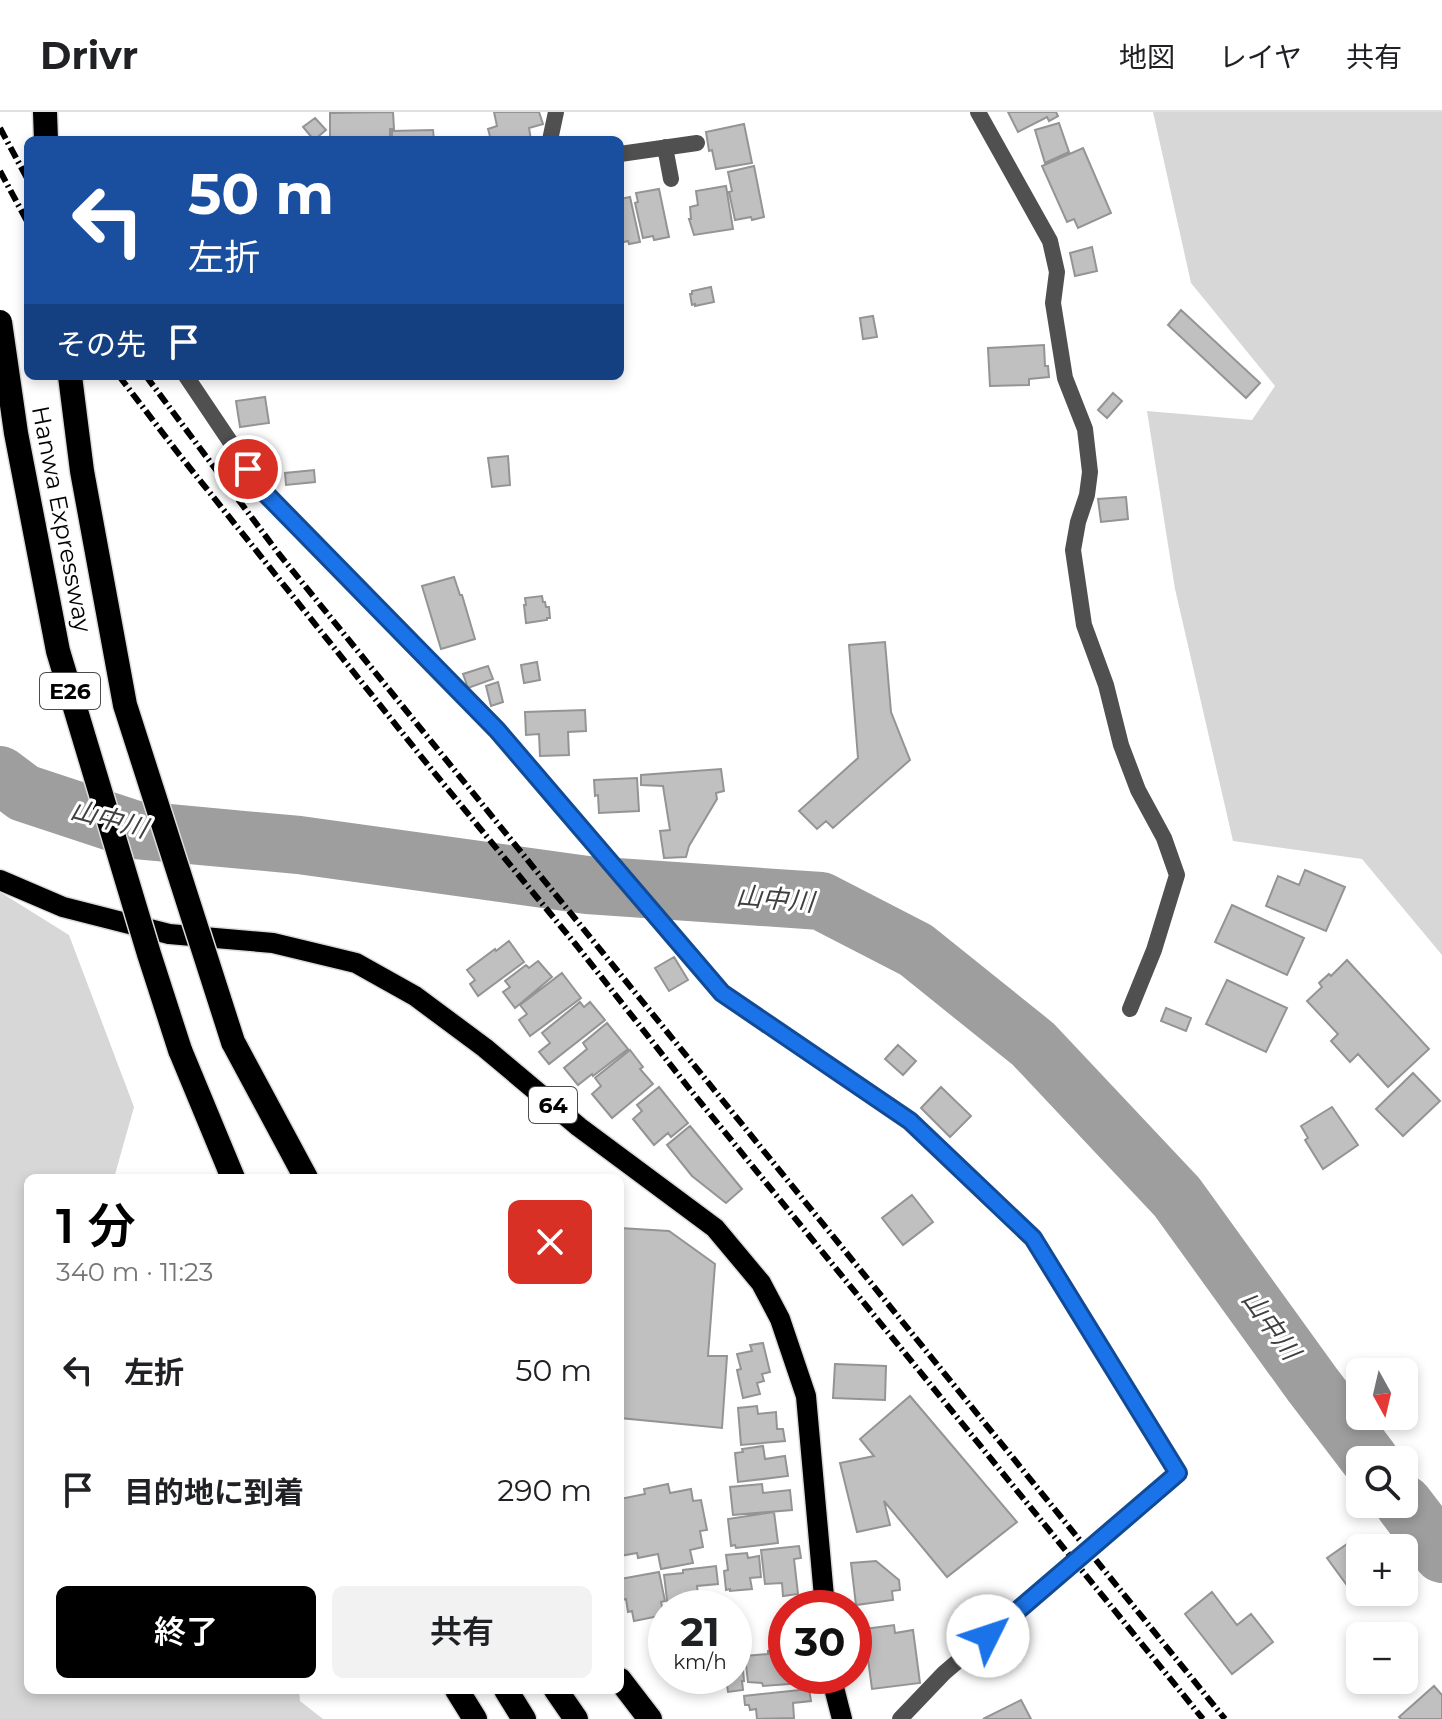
<!DOCTYPE html>
<html lang="ja">
<head>
<meta charset="utf-8">
<style>
	body { margin:0; font-family:Montserrat,"Noto Sans JP",sans-serif; background:#f2f2f2; color:#202124; height:100vh; display:flex; flex-direction:column; font-size:30px; white-space:nowrap }
	* { box-sizing:border-box; margin:0 }
	p { font-size:26px; color:#757577 }
	.icon { flex:none; width:44px; height:44px; fill:none; stroke:currentColor; stroke-width:2; stroke-linecap:round; stroke-linejoin:round }
	.map { position:relative; flex:1; overflow:hidden }
	.drawer { position:absolute; left:24px; top:1062px; width:600px; height:520px; display:flex; flex-direction:column; background:#fff; border-radius:12px; box-shadow:0 4px 12px #0003 }
	.drawer>* { flex:none }
	.hud { position:absolute; left:24px; top:24px; width:600px; height:244px; border-radius:12px; box-shadow:0 4px 12px #0003; background:#1a4fa0; color:#fff; overflow:hidden }
	.needle { width:52px; rotate:172deg }
	.fabs { position:absolute; left:1346px; top:1246px; display:grid; gap:16px }
	.fabs a { display:grid; place-items:center; width:72px; height:72px; border-radius:12px; background:#fff; box-shadow:0 4px 12px #0003; font-size:40px }
	.speed { position:absolute; left:648px; top:1478px; display:flex; gap:16px; font-size:40px; font-weight:700; text-align:center }
	.speed>* { display:grid; place-content:center; width:104px; height:104px; border-radius:50%; background:#fff; box-shadow:0 4px 12px #0003; line-height:1 }
	.speed small { font-size:20px; font-weight:400 }
	.speed .limit { border:12px solid #d22; background:#fff; color:#111 }
	.pin { position:absolute; display:grid; place-items:center; width:68px; height:68px; color:#fff; margin:-34px; border:4px solid #fff; border-radius:50%; box-shadow:0 2px 8px #0007 }
	.me { position:absolute; width:88px; margin:-44px; rotate:49deg; stroke-linejoin:round; filter:drop-shadow(0 0 6px #0008) }
	.turn { display:flex; align-items:center; gap:28px; height:168px; padding:0 32px; font-size:36px }
	.turn .icon { width:104px; height:104px; stroke-width:2.5 }
	.turn b { display:block; font-size:56px; line-height:68px }
	.then { display:flex; align-items:center; height:76px; padding:0 32px; background:#0003; gap:16px; font-size:30px }
	.round { display:grid; place-items:center; flex:none; width:84px; height:84px; border-radius:12px; background:#f2f2f2 }
	.summary { display:flex; align-items:center; justify-content:space-between; height:136px; padding:0 32px }
	h1 { font-size:48px; font-weight:600; line-height:60px; color:#000 }
	.action { display:flex; gap:16px; margin-top:auto; padding:16px 32px }
	.action a { flex:1; height:92px; border-radius:12px; background:#000; color:#fff; font-size:32px; font-weight:600; line-height:92px; text-align:center }
	.action a+a { background:#f2f2f2; color:#202124 }
	ul { padding:0; list-style:none }
	li { display:flex; align-items:center; gap:24px; height:120px; padding:0 32px }
	li div { flex:1 }
	li b { display:block; font-size:30px }
	li em { font-style:normal }
	header { display:flex; align-items:center; gap:48px; box-sizing:border-box; height:112px; padding:0 40px; background:#fff; border-bottom:2px solid #e0e0e0 }
	header strong { font-size:38px }
	nav { display:flex; gap:44px; margin-inline-start:auto; font-size:28px }
	.map>svg:first-child { display:block }
</style>
</head>
<body>
<header>
<strong>Drivr</strong>
<nav><a>地図</a><a>レイヤ</a><a>共有</a></nav>
</header>
<div class="map">
<svg width="1442" height="1607" viewBox="0 0 1442 1607">
	<rect width="100%" height="100%" fill="#fff"/>
	<path fill="#d7d7d7" d="M1153 0H1442V843L1362 747 1233 729 1175 477 1147 299 1252 308 1275 274 1191 171Z
		M0 780 69 823 134 995 114 1066H28V1578H299L300 1589 323 1607H0Z"/>
	<g fill="none" stroke-linecap="round" stroke-linejoin="round">
		<path stroke="#9e9e9e" stroke-width="58" d="M0 663 24 681 136 718 299 733 587 773 821 789 916 838 1033 932 1177 1085 1312 1272 1370 1348
			M1404 1392 1442 1442"/>
	</g>
	<path fill="#c0c0c0" stroke="#949494" stroke-width="2" d="M393 0 394 17H390V28H330V1Z
		M494 0H539L543 12 529 16 531 28H491L488 17 497 14Z
		M1008 0H1056L1058 4 1049 9 1047 5 1018 20Z
		M315 6 326 18 314 28 303 15Z
		M1059 11 1069 40 1045 51 1035 18Z
		M744 12 752 51 716 57 712 38 709 39 706 20Z
		M433 18 434 28H392V19Z
		M1083 36 1111 101 1078 116 1074 107 1067 110 1042 54Z
		M754 54 764 105 752 108 751 105 735 108 729 80 732 79 728 60Z
		M726 74 733 117 694 123 689 107H691L690 95 698 93 696 79Z
		M659 77 669 125 654 128 653 124 643 126 635 91 638 90 636 81Z
		M630 85 640 130 629 132 628 129 620 131V87Z
		M1092 135 1097 159 1075 164 1070 141Z
		M711 175 714 190 695 194V192L692 193 690 182H692V179Z
		M1181 198 1260 271 1246 286 1168 213Z
		M873 204 877 225 863 227 860 206Z
		M1044 233 1045 254H1048L1049 265 1029 267V273L990 274 988 236Z
		M1113 281 1122 289 1107 306 1098 298Z
		M265 285 269 311 240 315 236 289Z
		M508 344 510 373 492 375 488 346Z
		M314 358 315 370 286 373 285 361Z
		M1126 385 1128 407 1101 410 1098 387Z
		M454 465 460 483H462L475 527 441 537 422 474Z
		M542 484 543 490H545L546 495H549L550 506H547V508L526 511 524 493H526L525 486Z
		M885 530 891 600 910 648 833 716 826 709 817 717 799 699 858 646 849 533Z
		M537 550 540 568 524 571 521 553Z
		M488 554 493 567 468 576 463 562Z
		M498 570 503 590 491 594 486 574Z
		M585 598 586 619 568 620 569 643 540 644 539 622 526 623 525 600Z
		M721 657 724 679 716 681 717 687 689 734 686 745 664 746 660 719 670 718 663 674 641 673V663Z
		M637 666 639 699 599 701 598 683 595 684 594 668Z
		M1305 758 1345 775 1326 819 1266 794 1278 764 1299 773Z
		M1232 793 1304 826 1287 863 1215 830Z
		M509 829 524 850 478 884 470 872 475 868 467 858 495 837 496 839Z
		M674 845 688 868 669 879 655 856Z
		M1347 848 1429 937 1388 975 1358 942 1350 950 1331 929 1338 922 1307 889 1322 875 1319 871 1329 862 1331 864Z
		M538 849 552 865 515 896 503 880 510 875 505 869 526 853 529 856Z
		M562 861 581 886 530 924 519 908 527 902 520 893Z
		M1227 868 1287 896 1266 940 1206 912Z
		M580 890 584 895 590 890 605 908 549 952 539 940 550 931 542 921Z
		M1166 896 1191 906 1186 919 1161 909Z
		M607 911 628 937 593 964 592 962 578 973 564 956 587 937 583 931Z
		M898 933 916 949 903 963 885 947Z
		M630 938 643 955 640 957 653 972 612 1006 592 982 601 974 595 966Z
		M1413 961 1440 989 1403 1024 1376 997Z
		M659 975 688 1011 671 1025 668 1021 654 1033 633 1007 642 999 637 993Z
		M941 975 971 1004 950 1025 921 996Z
		M1332 995 1358 1033 1323 1057 1305 1028 1308 1026 1301 1014Z
		M690 1014 742 1077 726 1091 692 1064 667 1033Z
		M912 1083 933 1110 903 1133 882 1106Z
		M620 1116 669 1119 715 1152 708 1244H727L722 1316 620 1306Z
		M763 1231 770 1260 762 1262 764 1269 757 1271 760 1282 743 1286 737 1258 741 1257 737 1242 752 1239 750 1233Z
		M835 1252 886 1254 885 1288 833 1286Z
		M910 1284 1017 1410 947 1465 884 1389 890 1413 857 1420 840 1351 874 1344 860 1327Z
		M757 1294 758 1302 776 1300 777 1317H783L785 1329 741 1333 738 1296Z
		M763 1334 765 1347 785 1344 788 1364 738 1370 735 1341 743 1340 742 1337Z
		M668 1372 670 1381 691 1377 693 1389 701 1388 707 1418 700 1419 703 1435 690 1438 693 1451 661 1457 658 1442 638 1446 637 1441 620 1444V1387L645 1382 644 1377Z
		M762 1372 763 1381 790 1378 792 1398 733 1403 730 1375Z
		M774 1400 778 1431 736 1436 735 1433 731 1434 728 1407Z
		M1350 1430 1360 1445V1468L1349 1476 1327 1446Z
		M799 1434 801 1446 794 1447 798 1482 783 1484 782 1471 765 1472 761 1438Z
		M747 1441 748 1446 759 1444 761 1465 750 1466 752 1477 730 1479V1477L726 1478 724 1459 728 1458 726 1443Z
		M876 1449 899 1468 900 1478 892 1479 893 1488 856 1493 851 1451Z
		M716 1454 718 1472 697 1474 699 1492 668 1496 664 1463 683 1461V1458Z
		M659 1460 665 1489 661 1490 664 1503 634 1509 632 1499 628 1500 626 1487 622 1488 620 1467Z
		M1212 1480 1237 1513 1251 1502 1273 1530 1232 1562 1185 1502Z
		M894 1513 895 1521 913 1518 920 1571 872 1577 864 1517Z
		M741 1534 744 1569H742L743 1578 728 1580 726 1566H723L722 1564H734V1535Z
		M786 1537V1564H801L802 1571 763 1574 762 1571 748 1570 745 1544 768 1542V1539Z
		M1434 1574 1442 1583V1607H1401L1399 1605Z
		M809 1577 811 1589 793 1591 794 1606 757 1607 756 1597 750 1598 749 1593H745L744 1584Z
		M1021 1588 1031 1607H983Z"/>
	<g fill="none" stroke-linecap="round" stroke-linejoin="round">
		<defs>
			<path id="primary" d="M0 768 63 795 169 822 273 831 356 851 415 884 485 936 579 1015 715 1116 761 1171 780 1207 806 1284 825 1496
				M831 1564 842 1607"/>
			<path id="motorway" d="M45 0 46 28
				M233 930 306 1066
				M180 938 233 1066
				M620 1568 650 1607
				M457 1578 475 1607
				M506 1578 524 1607
				M556 1578 576 1607"/>
		</defs>
		<use href="#primary" stroke="#dbdbdb" stroke-width="23"/>
		<use href="#motorway" stroke="#dbdbdb" stroke-width="27"/>
		<path stroke="#505050" stroke-width="16" d="M978 0 1050 129 1057 160 1053 191 1065 266 1085 317 1090 360 1087 383 1078 410 1073 438 1084 513 1106 573 1121 633 1138 678 1164 726 1177 763 1154 838 1130 897
			M550 28 556 0
			M665 35 671 67
			M620 42 697 31
			M186 264 264 380 497 618 722 881 910 1009 1033 1126 1178 1361 944 1561 900 1607"/>
		<use href="#primary" stroke="#000" stroke-width="20"/>
		<use href="#motorway" stroke="#000" stroke-width="24"/>
		<path stroke="#000" stroke-width="6" stroke-dasharray="12 4 2 4" stroke-linecap="butt" d="M0 16 28 68
			M0 59 28 111
			M119 264 178 341 432 658 577 834 688 975 1203 1607
			M146 264 279 442 1225 1607"/>
		<defs>
			<path id="motorway-bridge" d="M0 210 16 321 58 539 149 842 180 938
				M70 264 82 359 125 593 233 930"/>
		</defs>
		<use href="#motorway-bridge" stroke="#dbdbdb" stroke-width="27" stroke-linecap="butt"/>
		<use href="#motorway-bridge" stroke="#000" stroke-width="24"/>
	</g>
	<g fill="none" stroke-linecap="round" stroke-linejoin="round">
		<defs>
			<path id="route" d="M248 357 264 380 497 618 722 881 910 1009 1033 1126 1178 1361 988 1524"/>
		</defs>
		<use href="#route" stroke="#114b97" stroke-width="20"/>
		<use href="#route" stroke="#1a73e8" stroke-width="14"/>
	</g>
	<g text-anchor="middle" dominant-baseline="central" stroke-width="6" stroke-linejoin="round" paint-order="stroke">
		<g fill="#fff" stroke="#4c4c4c" stroke-width="2">
			<rect x="40" y="561" width="60" height="36" rx="6"/>
			<rect x="529" y="975" width="48" height="36" rx="6"/>
		</g>
		<g font-size="22" font-weight="bold" fill="#000">
			<text x="70" y="579">E26</text>
			<text x="553" y="993">64</text>
		</g>
		<g font-size="24" fill="#000" stroke="#fff">
			<text transform="translate(62 407) rotate(79)">Hanwa Expressway</text>
		</g>
		<g font-size="26" font-style="italic" fill="#3f3f3f" stroke="#fff">
			<text transform="translate(109 707) rotate(15)">山中川</text>
			<text transform="translate(775 787) rotate(5)">山中川</text>
			<text transform="translate(1271 1213) rotate(54)">山中川</text>
		</g>
	</g>
</svg>
<div class="fabs">
<a><svg class="needle" viewBox="-14 -14 28 28"><path d="M0-13l5 13h-10z" fill="#e53935"/><path d="M0 13l5-13h-10z" fill="#757577"/></svg></a>
<a><svg class="icon" aria-label="search" viewBox="0 0 24 24"><circle cx="10" cy="10" r="6"/><path d="M15 15l6 6"/></svg></a>
<a>+</a>
<a>−</a>
</div>
<div class="speed"><div>21<small>km/h</small></div><div class="limit">30</div></div>
<div class="pin" style="left:248px;top:357px;background:#d93025"><svg class="icon" aria-label="arrive" viewBox="0 0 24 24"><path d="M6 21V4h12l-3 4 3 4H6"/></svg></div>
<svg class="me" style="left:988px;top:1524px" viewBox="-20 -20 40 40"><circle r="19" fill="#fff"/><path d="M0-13L10 11 0 6-10 11z" fill="#1a73e8"/></svg>
<div class="hud">
<div class="turn"><svg class="icon" aria-label="left" viewBox="0 0 24 24"><path d="M17 20v-9H6M10 6l-5 5 5 5"/></svg><div><b>50 m</b>左折</div></div>
<div class="then">その先<svg class="icon" aria-label="arrive" viewBox="0 0 24 24"><path d="M6 21V4h12l-3 4 3 4H6"/></svg></div>
</div>
<section class="drawer">
<div class="summary"><div><h1>1 分</h1><p>340 m · 11:23</p></div><a class="round" style="background:#d93025;color:#fff"><svg class="icon" aria-label="close" viewBox="0 0 24 24"><path d="M6 6l12 12M18 6L6 18"/></svg></a></div>
<ul>
<li><svg class="icon" aria-label="left" viewBox="0 0 24 24"><path d="M17 20v-9H6M10 6l-5 5 5 5"/></svg><div><b>左折</b></div><em>50 m</em></li>
<li><svg class="icon" aria-label="arrive" viewBox="0 0 24 24"><path d="M6 21V4h12l-3 4 3 4H6"/></svg><div><b>目的地に到着</b></div><em>290 m</em></li>
</ul>
<div class="action"><a>終了</a><a>共有</a></div>
</section>
</div>
</body>
</html>
